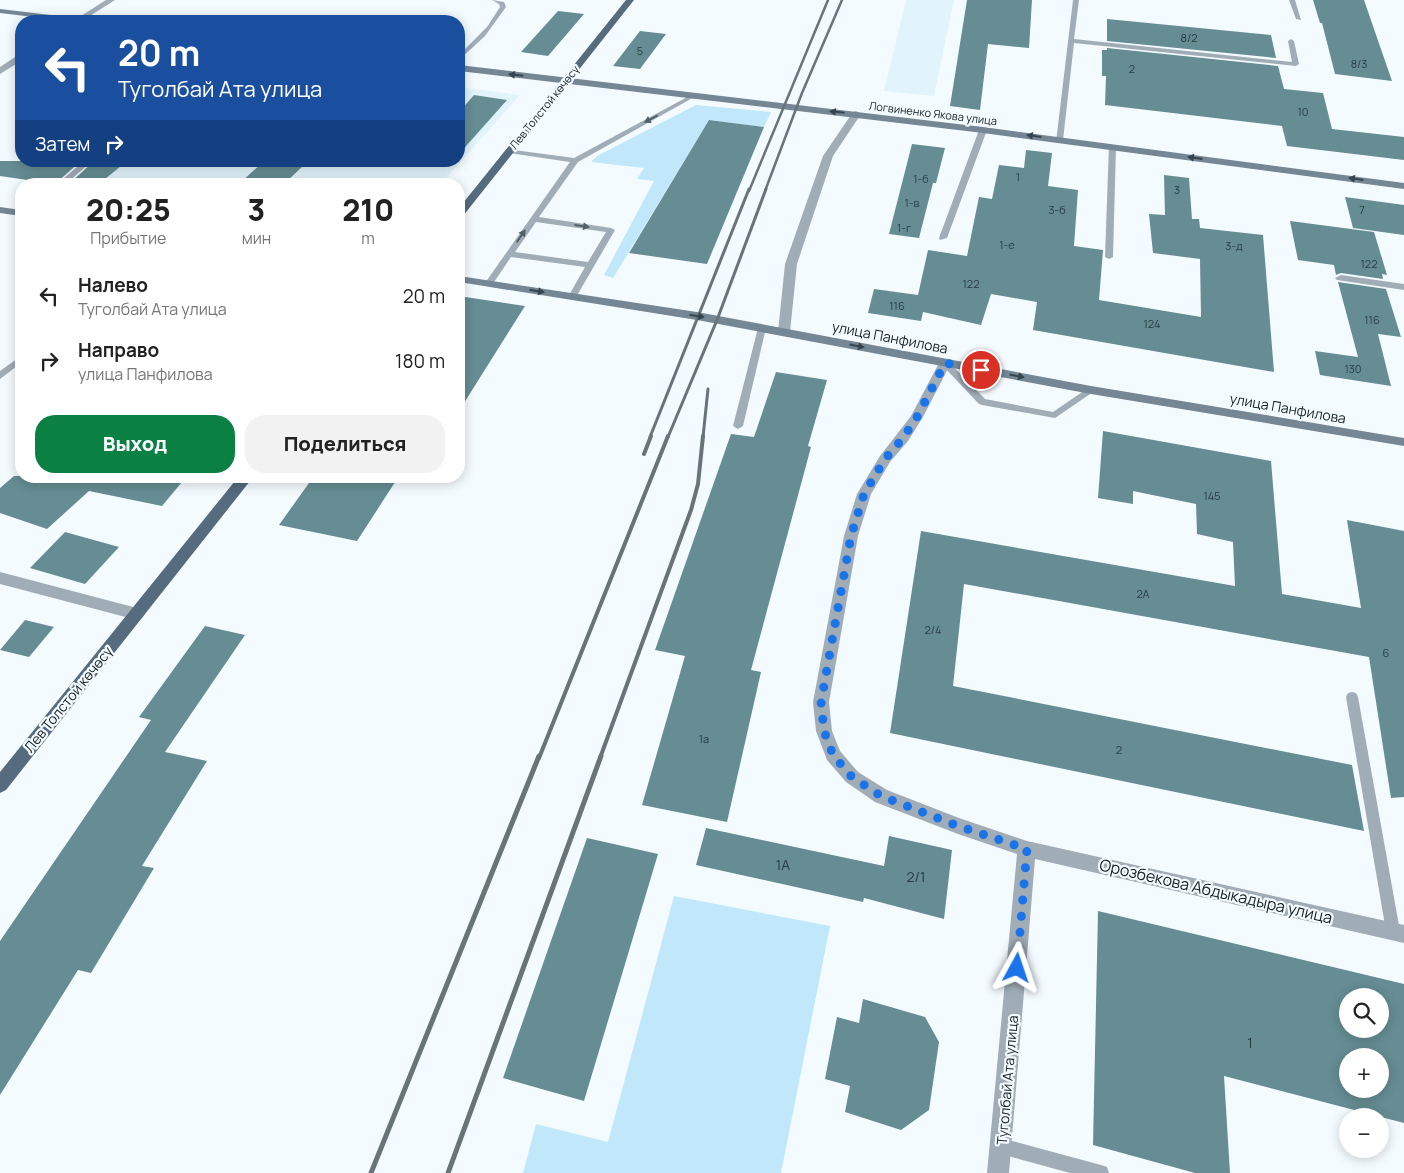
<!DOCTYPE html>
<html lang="ru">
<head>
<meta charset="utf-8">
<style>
	body { margin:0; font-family:Manrope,sans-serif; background:#f2f2f2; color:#222; height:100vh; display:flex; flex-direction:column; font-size:19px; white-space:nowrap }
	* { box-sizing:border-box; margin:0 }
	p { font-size:16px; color:#767676 }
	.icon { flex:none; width:28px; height:28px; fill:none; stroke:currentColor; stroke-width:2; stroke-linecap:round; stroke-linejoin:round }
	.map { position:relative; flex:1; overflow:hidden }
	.side { position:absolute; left:15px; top:178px; width:450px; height:305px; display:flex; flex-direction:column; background:#fff; border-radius:20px; box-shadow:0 2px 12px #0003 }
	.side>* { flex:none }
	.top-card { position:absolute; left:15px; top:15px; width:450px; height:152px; border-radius:20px; box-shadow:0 2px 12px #0003; background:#1a4fa0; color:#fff; overflow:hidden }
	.fabs { position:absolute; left:1339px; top:988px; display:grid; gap:10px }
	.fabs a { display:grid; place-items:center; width:50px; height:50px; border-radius:50%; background:#fff; box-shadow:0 2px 12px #0003; font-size:25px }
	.pin { position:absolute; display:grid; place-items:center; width:42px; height:42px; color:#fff; margin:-21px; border:2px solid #fff; border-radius:50%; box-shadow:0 1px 5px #0007 }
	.me { position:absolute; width:55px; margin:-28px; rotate:5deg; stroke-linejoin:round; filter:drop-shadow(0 0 4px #0008) }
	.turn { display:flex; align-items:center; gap:18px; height:105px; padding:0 20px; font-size:22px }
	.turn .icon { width:65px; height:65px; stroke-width:2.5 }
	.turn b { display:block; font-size:35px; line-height:42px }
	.then { display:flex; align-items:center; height:48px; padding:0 20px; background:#0003; gap:10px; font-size:19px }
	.eta { display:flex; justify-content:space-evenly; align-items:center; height:85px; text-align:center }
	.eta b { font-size:30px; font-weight:800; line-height:35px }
	.primary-button { display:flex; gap:10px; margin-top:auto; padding:10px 20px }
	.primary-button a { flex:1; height:58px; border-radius:20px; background:#0b8043; color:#fff; font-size:20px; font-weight:800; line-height:58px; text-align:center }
	.primary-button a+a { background:#f2f2f2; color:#222 }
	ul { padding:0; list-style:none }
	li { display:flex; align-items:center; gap:15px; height:65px; padding:0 20px }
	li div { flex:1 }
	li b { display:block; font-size:19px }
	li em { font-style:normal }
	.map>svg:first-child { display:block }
</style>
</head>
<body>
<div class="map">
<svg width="1404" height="1173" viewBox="0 0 1404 1173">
	<rect width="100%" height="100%" fill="#f4fbff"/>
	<path fill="#e1f3fb" d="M906 0H954L934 96 884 91Z
		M459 87 520 95 441 184H68L96 161H459Z"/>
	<path fill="#c0e8fa" d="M696 105 771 112 764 127 709 120 613 278 604 275 654 181 637 179 644 168 591 162 597 156Z
		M674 896 830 926 781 1173H523L536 1124 608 1142Z"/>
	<path fill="#658d93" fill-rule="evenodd" d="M967 0H1032L1029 48 988 44 980 110 950 106Z
		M1313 0H1364L1392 81 1335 74 1322 23H1320Z
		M558 11 584 14 548 56 521 52Z
		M1107 19 1271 35 1276 58 1107 41Z
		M640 31 666 34 640 69 613 66Z
		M1107 48 1278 66 1284 89 1323 93 1332 129 1404 137V160L1287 146 1282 126 1105 105 1106 76H1102V50H1107Z
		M474 95 507 100 459 154V112Z
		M709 120 764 127 707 264 629 253Z
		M912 144 945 148 936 183H933L919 238 889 234Z
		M1026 150 1052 153 1048 186 1078 190 1074 246 1103 250 1099 300 1201 317 1200 259 1153 253 1149 214 1165 215 1164 175 1189 178 1192 219H1199L1200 228 1263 235 1274 372 1033 330 1037 302 991 294 981 325 923 312 921 321 868 313 874 289 918 295 928 250 967 256 979 197 992 199 999 165 1024 168Z
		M0 161H81L55 184 0 176Z
		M94 161H127L99 184H69Z
		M264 161H277L304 165 284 184H239Z
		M1345 197 1404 205V235L1353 228Z
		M1290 221 1374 232 1387 275 1382 274 1383 279 1341 273 1336 275 1334 265 1298 260Z
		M1338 282 1386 289 1401 337 1378 334 1391 386 1320 375 1315 351 1358 357Z
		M459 296 525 306 459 411Z
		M776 372 827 380 808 446 811 447 751 670 761 672 727 822 642 805 685 656 655 650 731 434 754 437Z
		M1103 431 1271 461 1282 594 1361 608 1347 520 1404 531V797L1391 798 1369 657 964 584 953 686 1352 765 1364 831 890 733 921 531 1235 586 1233 542 1197 534 1196 504 1133 491V504L1098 498Z
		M14 476H187L162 506 89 491 47 529 0 513V488Z
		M314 476H399L357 541 279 525Z
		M65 532 119 547 85 584 30 568Z
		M25 620 54 627 29 657 0 650Z
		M205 626 245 635 165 752 207 761 142 866 154 868 91 973 78 970 0 1095V941L151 720 139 717Z
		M706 828 884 866 889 836 952 850 944 919 864 898 863 902 696 865Z
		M587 838 658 854 584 1101 503 1078Z
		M1098 911 1404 984V1123L1224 1076 1230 1173H1195L1093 1145ZM1348 996H1380V1029H1348ZM1348 1056H1380V1089H1348Z
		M863 999 925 1017 939 1042 929 1110 901 1130 845 1112 850 1086 825 1079 837 1017 859 1023Z"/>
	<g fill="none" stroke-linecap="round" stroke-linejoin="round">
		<path fill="#a0acb6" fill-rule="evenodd" d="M492 0 504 2 506 7 485 36 459 60V55L487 27 500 7 499 4Z
			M1073 0H1079L1074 39 1292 62 1288 41 1291 39 1294 41 1299 64 1296 66 1074 43 1063 140 1056 142Z
			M1289 0H1295L1301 20 1296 19Z
			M691 95 696 96 578 162 539 217 611 228 615 230 575 299 572 300 568 297 585 267 511 257 492 285H486L485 283 570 162 509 153 505 151 506 149 574 158ZM536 222 606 232 588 262 515 252Z
			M983 128 987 130 947 238 940 240 939 238 979 130Z
			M1109 145 1116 147 1113 257 1109 259 1105 257Z
			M84 161H92L66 184H57Z
			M762 325 766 328 743 426 738 429 733 426 758 328Z
			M21 356V363L0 379V371Z
			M945 360 948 361 985 399 1053 412 1088 388 1091 387 1096 390 1055 418 982 405 979 404 942 365V361Z
			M1352 692 1356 693 1358 697 1400 931 1398 936 1393 938 1388 936 1386 931 1346 697 1348 693Z
			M1001 1138 1101 1165 1107 1167 1109 1173H1070L1001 1154 995 1152 993 1146 995 1140Z"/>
		<path fill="#a0acb6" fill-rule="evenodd" d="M106 0H115L82 21H73Z
			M18 55H21V61L0 74V67Z
			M856 111 861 114 833 156 797 264 790 332 784 336 780 335 778 332 785 264 823 156 853 112Z
			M1341 275 1404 284V290L1337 280 1335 278Z
			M945 359 951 363 923 417 908 441 890 462 871 494 858 536 829 702 832 731 840 751 858 772 887 790 959 818 1027 841 1404 925V943L1035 859 1009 1173H987L1017 854 958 834 875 802 846 782 827 760 816 731 813 702 844 536 857 494 880 456 911 416 939 363Z
			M0 572 137 608 142 610 145 614 142 618 137 620 0 584Z"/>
		<path fill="#758695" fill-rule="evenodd" d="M0 9 85 19 89 21H67L0 13Z
			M459 65 983 127 1404 183V189L983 133 459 71Z
			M0 207 21 210V216L0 213Z
			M459 276 697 312 1091 386 1404 438V446L1091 394 697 320 459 282Z"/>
		<path fill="#566b7d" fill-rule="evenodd" d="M626 0H634L463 216 459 217V208Z
			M239 476H254L6 790 0 793V772Z"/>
		<path stroke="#687478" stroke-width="2.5" d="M749 191 828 0
			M765 191 802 93 842 0"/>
		<path stroke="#687478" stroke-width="3" d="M650 437 749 189
			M668 437 717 320 766 189
			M703 437 708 389"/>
		<path stroke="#687478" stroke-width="4" d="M644 454 651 436
			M539 758 668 436
			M600 758 691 510 698 484 703 436"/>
		<path stroke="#687478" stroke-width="5" d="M371 1173 539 756
			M448 1173 601 756"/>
	</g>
	<defs><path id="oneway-solid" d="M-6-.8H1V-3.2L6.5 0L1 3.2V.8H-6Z" transform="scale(1.25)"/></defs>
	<g fill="#35454e">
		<use href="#oneway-solid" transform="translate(516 75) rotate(-174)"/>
		<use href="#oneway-solid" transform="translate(837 112) rotate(-174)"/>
		<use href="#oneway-solid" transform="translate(1034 136) rotate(-173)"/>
		<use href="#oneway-solid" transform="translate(1195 158) rotate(-172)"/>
		<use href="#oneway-solid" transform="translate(1356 179) rotate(-172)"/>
		<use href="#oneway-solid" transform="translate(537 291) rotate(9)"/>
		<use href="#oneway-solid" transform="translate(697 316) rotate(9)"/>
		<use href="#oneway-solid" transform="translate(857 346) rotate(11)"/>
		<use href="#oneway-solid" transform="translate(1017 376) rotate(11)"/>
	</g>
	<g fill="#526067">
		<use href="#oneway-solid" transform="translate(651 119) rotate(152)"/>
		<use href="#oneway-solid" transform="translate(582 226) rotate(8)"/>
		<use href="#oneway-solid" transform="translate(521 236) rotate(-55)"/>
	</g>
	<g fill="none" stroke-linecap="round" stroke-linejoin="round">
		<path stroke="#1a73e8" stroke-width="9" stroke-dasharray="0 16.2" d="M981 370 945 363 917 417 903 438 885 459 864 494 851 536 821 702 824 731 833 755 852 777 881 796 958 826 1027 849 1017 968"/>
	</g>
	<g text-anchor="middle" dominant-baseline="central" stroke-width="4.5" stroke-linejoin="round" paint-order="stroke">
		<g font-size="11" fill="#283d42">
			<text x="1189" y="37">8/2</text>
			<text x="640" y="50">5</text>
			<text x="1359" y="63">8/3</text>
			<text x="1132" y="68">2</text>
			<text x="1303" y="111">10</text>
			<text x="1018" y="176">1</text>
			<text x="921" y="178">1-б</text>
			<text x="1177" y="189">3</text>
			<text x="912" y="202">1-в</text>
			<text x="1057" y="209">3-б</text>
			<text x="1362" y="209">7</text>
			<text x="904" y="227">1-г</text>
			<text x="1007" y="244">1-е</text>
			<text x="1234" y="245">3-д</text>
			<text x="1369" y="263">122</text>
			<text x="971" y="283">122</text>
			<text x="897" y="305">116</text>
			<text x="1372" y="319">116</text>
			<text x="1152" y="323">124</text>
			<text x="1353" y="368">130</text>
			<text x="1212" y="495">145</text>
			<text x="1143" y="593">2А</text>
			<text x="933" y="629">2/4</text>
			<text x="1386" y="652">6</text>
			<text x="704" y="738">1а</text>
			<text x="1119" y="749">2</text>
		</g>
		<g font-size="11" fill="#132227" stroke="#f4fbff">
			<text transform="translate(544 107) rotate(-51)">Лев Толстой көчөсү</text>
			<text transform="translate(933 113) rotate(7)">Логвиненко Якова улица</text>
		</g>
		<g font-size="14" fill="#132227" stroke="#f4fbff">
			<text transform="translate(890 337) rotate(11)">улица Панфилова</text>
			<text transform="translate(1288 408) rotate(10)">улица Панфилова</text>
			<text transform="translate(68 699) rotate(-51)">Лев Толстой көчөсү</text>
			<text transform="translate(1007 1080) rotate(-85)">Туголбай Ата улица</text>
		</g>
		<g font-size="14" fill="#283d42">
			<text x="783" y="864">1А</text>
			<text x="916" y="876">2/1</text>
			<text x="1250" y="1042">1</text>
		</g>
		<g font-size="16" fill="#132227" stroke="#f4fbff">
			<text transform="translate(1216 891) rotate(13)">Орозбекова Абдыкадыра улица</text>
		</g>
	</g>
</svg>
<div class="fabs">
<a><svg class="icon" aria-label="search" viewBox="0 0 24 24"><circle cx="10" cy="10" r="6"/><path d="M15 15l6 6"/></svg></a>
<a>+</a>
<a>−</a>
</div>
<div class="pin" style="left:981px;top:370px;background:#d93025"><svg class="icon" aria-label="arrive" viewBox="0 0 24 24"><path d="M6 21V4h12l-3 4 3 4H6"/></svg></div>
<svg class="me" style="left:1017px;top:968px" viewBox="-20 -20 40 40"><path d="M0-17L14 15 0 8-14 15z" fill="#1a73e8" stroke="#fff" stroke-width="4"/></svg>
<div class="top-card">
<div class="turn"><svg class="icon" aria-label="left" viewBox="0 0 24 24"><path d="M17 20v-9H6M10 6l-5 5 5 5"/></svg><div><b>20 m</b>Туголбай Ата улица</div></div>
<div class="then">Затем<svg class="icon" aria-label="right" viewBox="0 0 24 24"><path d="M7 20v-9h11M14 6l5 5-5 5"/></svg></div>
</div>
<section class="side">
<div class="eta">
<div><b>20:25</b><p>Прибытие</p></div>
<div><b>3</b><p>мин</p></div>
<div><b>210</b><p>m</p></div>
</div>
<ul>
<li><svg class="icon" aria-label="left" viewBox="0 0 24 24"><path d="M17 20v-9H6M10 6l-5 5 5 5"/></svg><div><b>Налево</b><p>Туголбай Ата улица</p></div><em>20 m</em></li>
<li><svg class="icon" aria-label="right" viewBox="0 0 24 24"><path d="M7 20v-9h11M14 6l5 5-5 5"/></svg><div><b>Направо</b><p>улица Панфилова</p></div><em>180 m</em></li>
</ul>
<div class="primary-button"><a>Выход</a><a>Поделиться</a></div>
</section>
</div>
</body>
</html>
